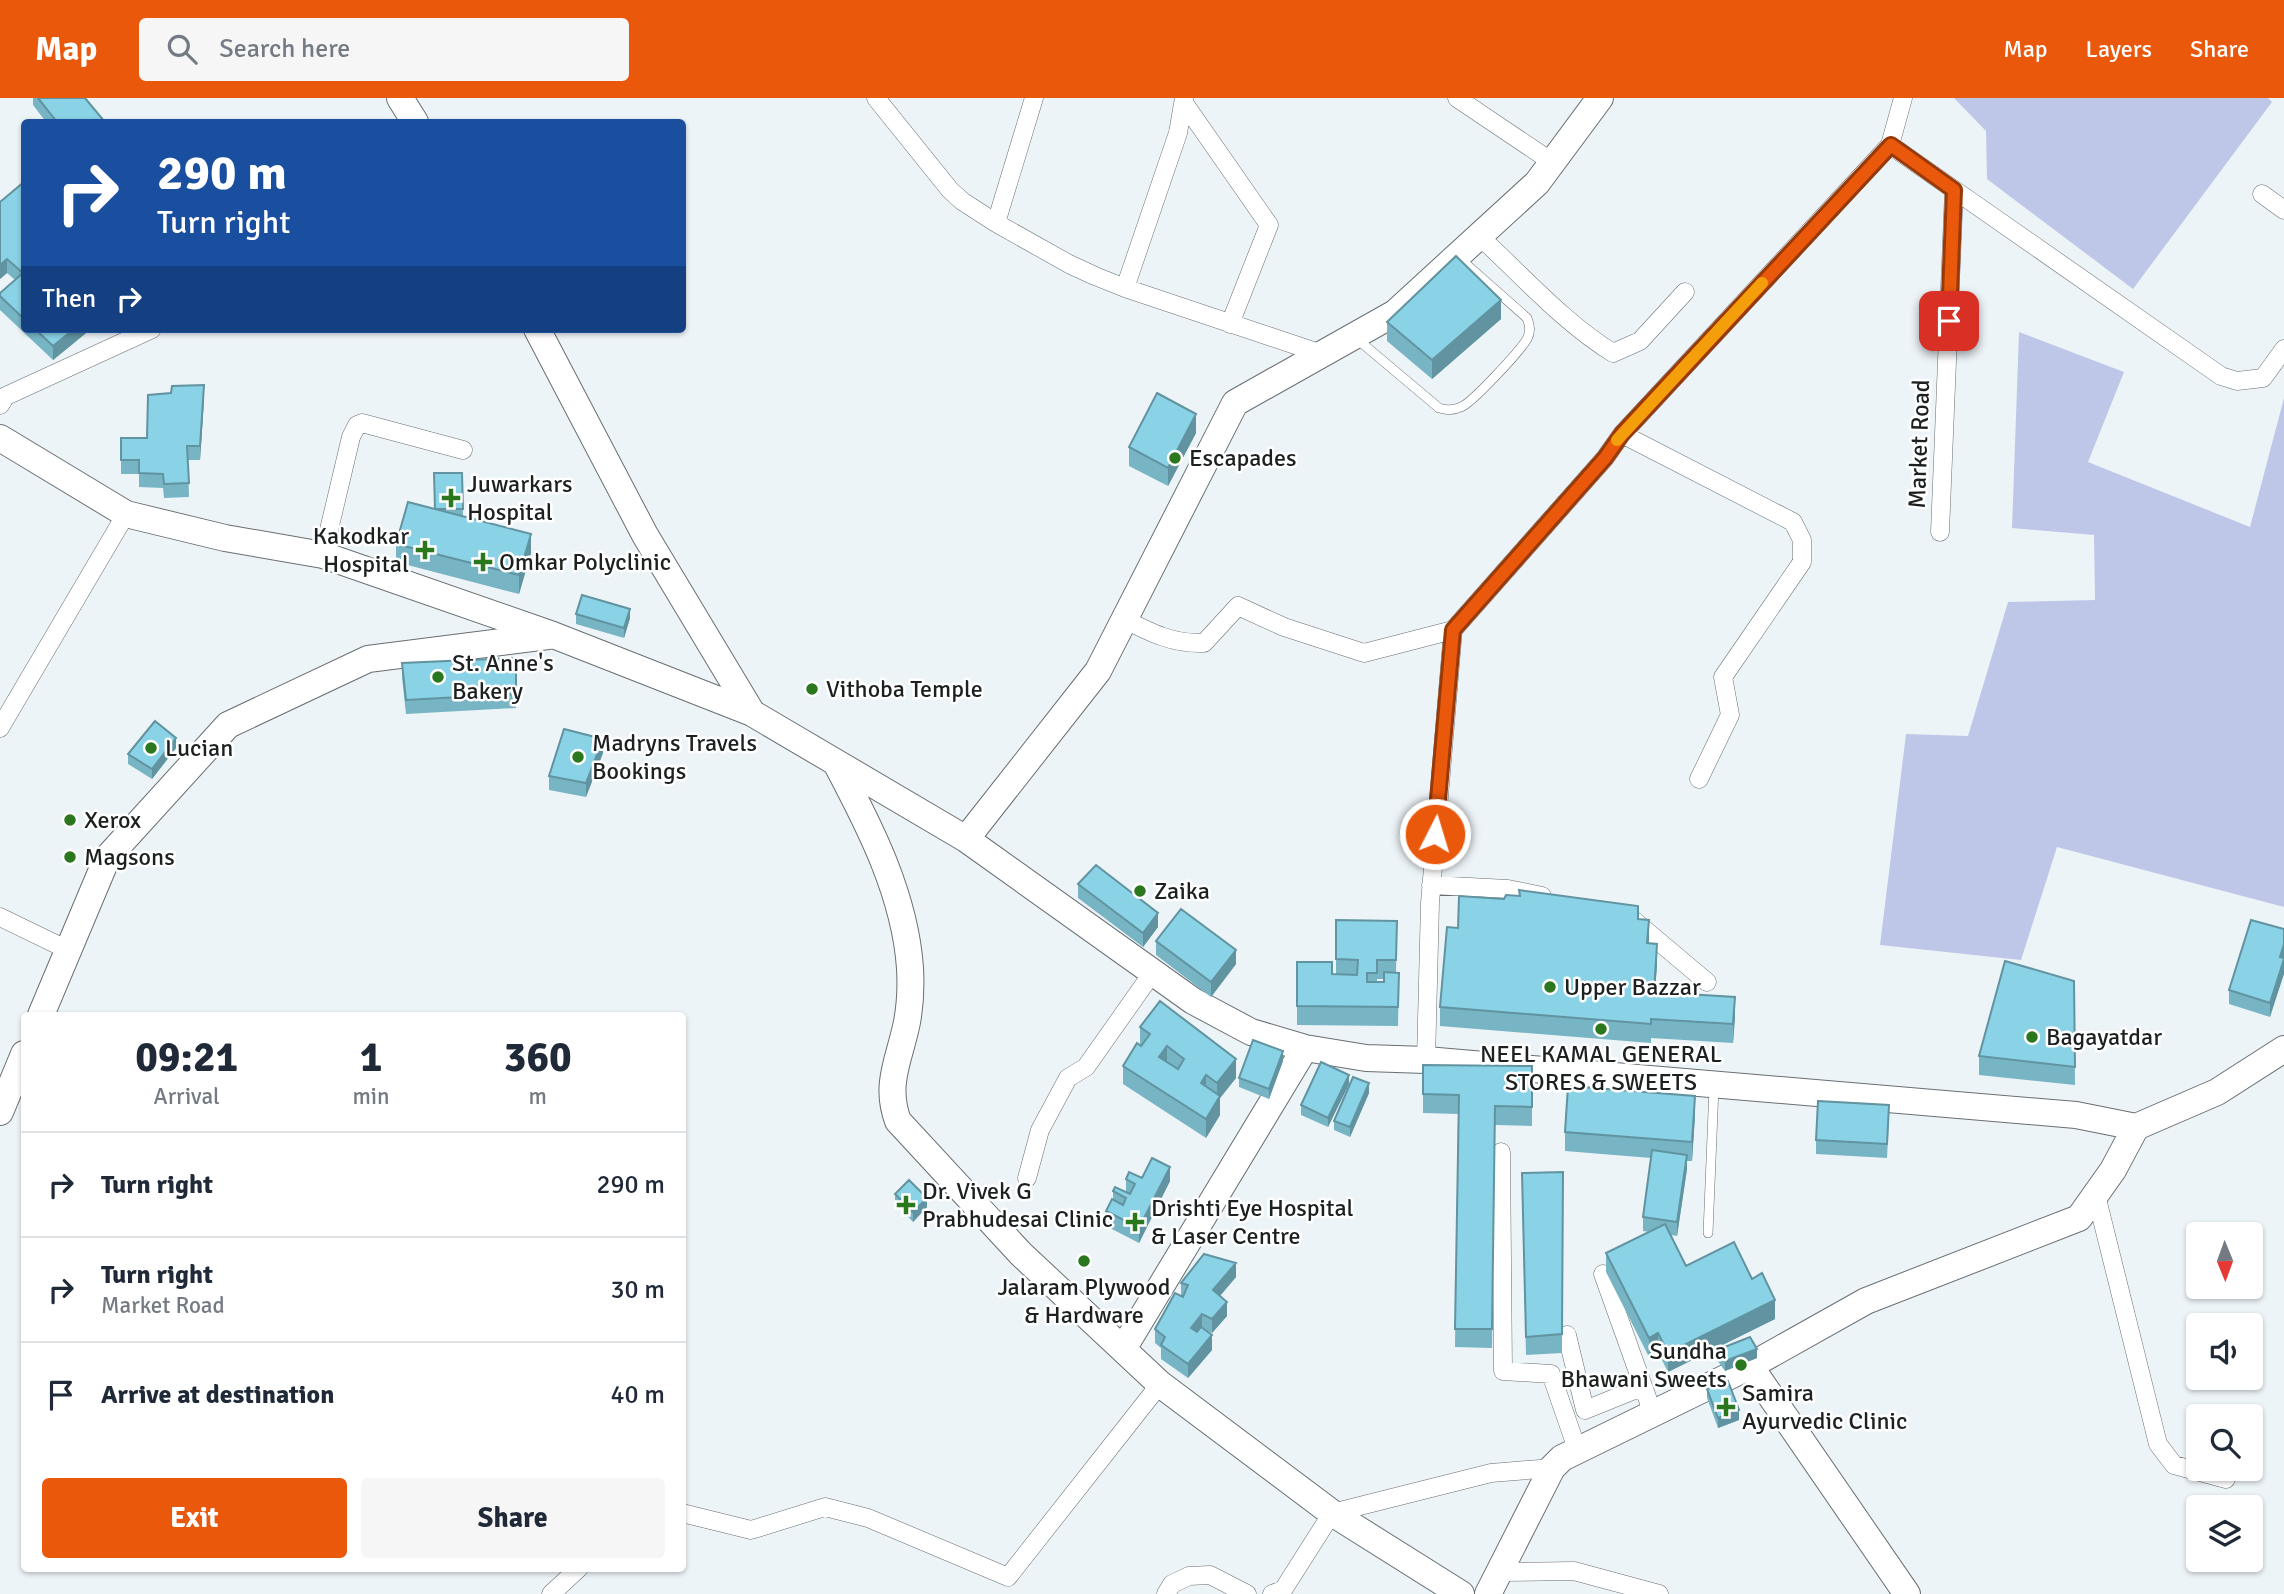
<!DOCTYPE html>
<html lang="en">
<head>
<meta charset="utf-8">
<style>
	body { margin:0; font-family:Signika,sans-serif; background:#f6f6f7; color:#1f2937; height:100vh; display:flex; flex-direction:column; font-size:26px; white-space:nowrap }
	* { box-sizing:border-box; margin:0 }
	p { font-size:23px; color:#747a83 }
	.icon { flex:none; width:38px; height:38px; fill:none; stroke:currentColor; stroke-width:2; stroke-linecap:round; stroke-linejoin:round }
	.map { position:relative; flex:1; overflow:hidden }
	.panel { position:absolute; left:21px; top:914px; width:665px; height:560px; display:flex; flex-direction:column; background:#fff; border-radius:7px; box-shadow:0 2px 5px #0004 }
	.panel>* { flex:none }
	.hud { position:absolute; left:21px; top:21px; width:665px; height:214px; border-radius:7px; box-shadow:0 2px 5px #0004; background:#1a4fa0; color:#fff; overflow:hidden }
	.needle { width:46px; rotate:179deg }
	.fabs { position:absolute; left:2186px; top:1124px; display:grid; gap:14px }
	.fabs a { display:grid; place-items:center; width:77px; height:77px; border-radius:7px; background:#fff; box-shadow:0 2px 5px #0004; font-size:35px }
	.pin { position:absolute; display:grid; place-items:center; width:60px; height:60px; color:#fff; margin:-30px; border-radius:14px; box-shadow:0 4px 10px #0006 }
	.me { position:absolute; width:77px; margin:-38px; rotate:5deg; stroke-linejoin:round; filter:drop-shadow(0 0 5px #0008) }
	.turn { display:flex; align-items:center; gap:24px; height:147px; padding:0 21px; font-size:32px }
	.turn .icon { width:91px; height:91px; stroke-width:2.5 }
	.turn b { display:block; font-size:49px; line-height:60px }
	.then { display:flex; align-items:center; height:66px; padding:0 21px; background:#0003; gap:14px; font-size:26px }
	.eta { display:flex; justify-content:space-evenly; align-items:center; height:119px; text-align:center }
	.eta b { font-size:42px; font-weight:800; line-height:49px }
	.primary-button { display:flex; gap:14px; margin-top:auto; padding:14px 21px }
	.primary-button a { flex:1; height:80px; border-radius:7px; background:#ea580c; color:#fff; font-size:28px; font-weight:800; line-height:80px; text-align:center }
	.primary-button a+a { background:#f6f6f7; color:#1f2937 }
	ul { padding:0; list-style:none }
	li { display:flex; align-items:center; gap:21px; height:105px; padding:0 21px; border-top:2px solid #e0e1e3 }
	li div { flex:1 }
	li b { display:block; font-size:26px }
	li em { font-style:normal }
	header { display:flex; align-items:center; gap:42px; box-sizing:border-box; height:98px; padding:0 35px; background:#ea580c; color:#fff }
	header strong { font-size:33px }
	nav { display:flex; gap:38px; margin-inline-start:auto; font-size:24px }
	.search { width:490px; height:63px; background:#f6f6f7; display:flex; align-items:center; gap:18px; box-sizing:border-box; padding:0 24px; border-radius:7px; color:#747a83; font-size:26px }
	.map>svg:first-child { display:block }
</style>
</head>
<body>
<header>
<strong>Map</strong>
<div class="search"><svg class="icon" aria-label="search" viewBox="0 0 24 24"><circle cx="10" cy="10" r="6"/><path d="M15 15l6 6"/></svg>Search here</div>
<nav><a>Map</a><a>Layers</a><a>Share</a></nav>
</header>
<div class="map">
<svg width="2284" height="1496" viewBox="0 0 2284 1496">
	<rect width="100%" height="100%" fill="#edf4f8"/>
	<path fill="#bec7e8" d="M1954 0H2268L2272 4 2133 191 1987 81 1986 33Z
		M2019 234 2124 274 2088 364 2250 429 2284 300V809L2057 749 2021 862 1880 847 1906 636 1968 638 2008 504 2095 502 2094 437 2012 430Z"/>
	<g fill="none" stroke-linecap="round" stroke-linejoin="round">
		<defs>
			<path id="lane" d="M1357 241 1439 310C1447 312 1452 313 1461 309 1472 305 1520 253 1527 241 1531 234 1530 227 1527 220L1458 159
				M1708 1135 1714 989"/>
			<path id="street" d="M876 0 950 92 962 103 996 125 1069 166 1095 178 1125 190 1322 256
				M1457 0 1552 64
				M1184 5 1269 127 1230 226
				M1890 47 2221 278 2237 283 2263 280 2284 251
				M2262 96 2284 112
				M996 125 1034 0
				M1479 138C1522 177 1563 224 1613 255L1640 243 1685 194
				M1125 190 1178 35 1184 0
				M0 307 6 298 152 231
				M1622 336 1793 424 1802 442V464L1723 579 1730 617 1699 681
				M1940 434 1954 92
				M323 457 351 339 357 327 362 325 463 352
				M1124 521C1151 535 1173 546 1204 545L1238 508 1284 529 1364 555 1453 532
				M0 630 126 416
				M1431 787 1508 791 1542 798
				M0 819 68 852
				M1632 821 1707 884
				M1426 962 1430 805 1453 532 1605 360 1622 336 1890 47 1903 0
				M1501 1054 1503 1273 1551 1276 1578 1354
				M1027 1080 1040 1032 1068 980 1086 969 1153 874
				M2096 1097 2158 1346 2174 1367 2226 1381
				M1603 1176 1653 1316
				M1567 1237 1585 1312 1642 1289
				M682 1415 751 1432 825 1409 868 1420 1008 1479 1160 1286
				M1499 1474 1574 1473 1659 1496
				M551 1496 579 1470
				M1166 1496 1172 1486 1189 1478 1210 1477 1247 1496
				M1272 1496 1283 1492 1332 1415 1491 1375 1552 1370"/>
			<path id="secondary" d="M400 0 415 24
				M537 231 645 437 752 615
				M0 340 126 416 225 440 323 457 553 537 752 615 966 741 1193 903 1251 934 1305 950 1366 960 1426 962 2076 1017 2136 1029 2217 994 2284 951
				M836 665C870 729 905 797 910 870 911 887 910 908 907 924 900 960 884 986 898 1023L1021 1156 1160 1286 1332 1415 1461 1496
				M966 741 1098 573 1235 305 1395 215 1537 85 1600 0
				M41 917 107 760 228 627 368 561 548 538
				M0 1014 24 956
				M1123 1251 1305 950
				M1750 1268 1907 1496
				M1488 1496 1552 1370 1562 1360 1750 1268 1866 1203 2079 1120 2113 1072 2136 1029"/>
		</defs>
		<use href="#lane" stroke="#686e72" stroke-width="10"/>
		<use href="#street" stroke="#686e72" stroke-width="19"/>
		<use href="#secondary" stroke="#686e72" stroke-width="28"/>
		<use href="#lane" stroke="#fff" stroke-width="9"/>
		<use href="#street" stroke="#fff" stroke-width="18"/>
		<use href="#secondary" stroke="#fff" stroke-width="26"/>
	</g>
	<path fill="#77b5c5" fill-rule="evenodd" d="M33 0H85L105 24H46L33 7Z
		M24 84V231H91L53 262 0 212V195L15 182 7 175 0 181Z
		M1501 221 1432 281 1387 243V224Z
		M204 301 200 362H188L189 399 164 400 163 390 139 389V376H121V340H147Z
		M1196 335 1168 388 1129 368V349Z
		M462 375 463 418 531 455 519 496 396 464V446L435 411Z
		M576 516 630 520 624 540 576 526Z
		M402 565 516 596V610L406 616 402 579Z
		M176 650 152 681 128 666V656Z
		M603 655 586 699 549 692V678Z
		M1078 786 1158 829 1143 849 1078 800Z
		M1519 792 1638 821 1649 841V845L1657 865 1655 894 1735 918 1733 945 1651 940V945L1440 928V909L1458 830 1504 801 1519 798Z
		M1336 822 1397 823 1396 875H1399L1398 928 1297 927V864L1332 876H1336ZM1377 881H1384V884H1377Z
		M2284 831 2270 919 2229 906V892Z
		M1156 843 1236 866 1211 899 1156 857Z
		M2074 883 2075 987 1979 977V958Z
		M1140 929 1236 980 1220 1000V1017L1206 1040 1123 986V968L1140 947Z
		M1283 963 1269 1001 1239 989V980Z
		M1423 967 1532 968V1028L1495 1027 1492 1250 1455 1249 1458 1016 1423 1015Z
		M1349 986 1328 1029 1301 1017V1007Z
		M1369 995 1350 1039 1334 1032V1023Z
		M1695 1017 1692 1063H1687V1071L1677 1138 1671 1137 1686 1168 1752 1181 1775 1221 1668 1274 1658 1254 1649 1259 1606 1174V1155L1649 1134 1643 1133V1119L1651 1060 1565 1053V1034Z
		M1889 1021 1887 1060 1816 1056V1042Z
		M1563 1074 1562 1255 1526 1257 1522 1094Z
		M1142 1080 1170 1083 1139 1145 1106 1128V1113L1113 1102V1093L1126 1094V1081Z
		M895 1096 927 1109 913 1124 895 1105Z
		M1236 1179 1220 1198 1227 1218 1212 1235 1205 1232 1212 1252 1188 1280 1161 1261V1250L1155 1245V1231L1181 1198V1185Z
		M1717 1252 1757 1260 1725 1273 1717 1262Z
		M1707 1291 1739 1322 1718 1330 1707 1300Z"/>
	<path fill="#6193a0" d="M7 161V175L0 181V167Z
		M1501 202V221L1432 281V262Z
		M74 231H91L53 262V248Z
		M204 287V301L200 362V348Z
		M1196 316V335L1168 388V370Z
		M531 436V455L519 496V477Z
		M630 511V520L624 540V530Z
		M176 640V650L152 681V671Z
		M603 641V655L586 699V685Z
		M1158 815V829L1143 849V835Z
		M1649 822V841L1647 864V845Z
		M1657 846V865L1654 912V894Z
		M2284 846V860L2280 859Z
		M1236 852V866L1211 899V884Z
		M2284 861V876L2270 919V905Z
		M1735 899V918L1733 945V926Z
		M1167 948V967L1159 959Z
		M1283 953V963L1269 1001V991Z
		M1236 961V980L1220 1000V1017L1206 1040V1021L1217 1003V985Z
		M1206 977V996L1201 985Z
		M1349 977V986L1328 1029V1020Z
		M1369 985V995L1350 1039V1029Z
		M1695 998V1017L1692 1063V1044Z
		M1687 1057V1071L1677 1138V1124Z
		M1170 1069V1083L1139 1145V1130Z
		M927 1100V1109L913 1124V1114Z
		M1236 1165V1179L1213 1206V1192Z
		M1775 1202V1221L1668 1274V1255Z
		M1227 1204V1218L1212 1235V1221Z
		M1202 1216V1230L1191 1244V1230Z
		M1658 1235V1254L1649 1259V1240Z
		M1212 1237V1252L1188 1280V1266Z
		M1757 1251V1260L1725 1273V1263Z
		M1739 1312V1322L1718 1330V1320Z"/>
	<path fill="#8ad2e5" stroke="#6193a0" stroke-width="2" fill-rule="evenodd" d="M38 0H85L105 24H57Z
		M24 84V221L0 198V195L23 175 7 161 0 167V104Z
		M1456 158 1501 202 1432 262 1387 224Z
		M35 231H74L53 248Z
		M204 287 200 348H187L189 385 164 386 163 376 139 375V362H121V340H147L148 297 171 295 172 288Z
		M1157 295 1196 316 1168 370 1129 349Z
		M434 375H462L463 411H435Z
		M408 404 531 436 519 477 396 446Z
		M582 497 630 511 624 530 576 516Z
		M516 560V596L406 602 402 565Z
		M155 623 176 640 152 671 128 656Z
		M564 631 603 641 586 685 549 678Z
		M1096 767 1158 815 1143 835 1078 786Z
		M1519 792 1638 808V821L1649 822 1647 845 1657 846 1654 894 1735 899 1733 926 1651 921V926L1440 909 1447 829 1458 830 1459 798 1504 801 1506 797 1520 798Z
		M1181 811 1236 852 1211 884 1156 843Z
		M1336 822 1397 823 1396 862H1377V875H1367V884H1384V874L1399 875 1398 909 1297 908V864H1332V876L1357 877 1358 862 1336 861Z
		M2251 822 2284 831V846L2280 859 2284 860V861L2270 905 2229 892Z
		M2005 863 2074 883 2075 969 1979 958Z
		M1160 903 1236 961 1217 985 1206 977 1201 985 1220 998 1206 1021 1123 968 1137 945 1141 948 1150 936 1140 929ZM1167 948 1184 961 1178 971 1159 959Z
		M1253 942 1283 953 1269 991 1239 980Z
		M1321 964 1349 977 1328 1020 1301 1007Z
		M1423 967 1532 968V1009L1495 1008 1492 1231H1455L1459 997 1423 996Z
		M1353 979 1369 985 1350 1029 1334 1023Z
		M1568 988 1695 998 1692 1044 1565 1034Z
		M1818 1003 1889 1007 1887 1046 1816 1042Z
		M1652 1052 1687 1057 1677 1124 1643 1119Z
		M1152 1060 1170 1069 1139 1130 1106 1113 1112 1101 1123 1107 1126 1100 1113 1093 1115 1089 1130 1096 1135 1086 1126 1081 1129 1074 1142 1080Z
		M1563 1074 1562 1236 1526 1239 1522 1075Z
		M909 1082 927 1100 913 1114 895 1096Z
		M1665 1126 1686 1168 1734 1144 1752 1181 1762 1175 1775 1202 1668 1255 1658 1235 1649 1240 1606 1155Z
		M1204 1156 1236 1165 1213 1192 1227 1204 1212 1221 1202 1216 1191 1230 1197 1234 1201 1229 1212 1237 1188 1266 1161 1247 1165 1239 1155 1231 1175 1195 1183 1199 1188 1187 1181 1185Z
		M1750 1239 1757 1251 1725 1263 1717 1252Z
		M1728 1283 1739 1312 1718 1320 1707 1291Z"/>
	<g fill="none" stroke-linecap="round" stroke-linejoin="round">
		<defs>
			<path id="route" d="M1435 736 1453 532 1605 360 1622 336 1891 47 1954 92 1949 223"/>
		</defs>
		<use href="#route" stroke="#983908" stroke-width="18"/>
		<use href="#route" stroke="#ea580c" stroke-width="12"/>
		<path stroke="#f59e0b" stroke-width="12" d="M1617 342 1762 185"/>
	</g>
	<g fill="#2a771e" stroke="#fff" stroke-width="2.5">
		<circle cx="1175" cy="360" r="7"/>
		<path d="M447.5 389.5h7v7h7v7h-7v7h-7v-7h-7v-7h7z"/>
		<path d="M421.5 441.5h7v7h7v7h-7v7h-7v-7h-7v-7h7z"/>
		<path d="M479.5 453.5h7v7h7v7h-7v7h-7v-7h-7v-7h7z"/>
		<circle cx="438" cy="579" r="7"/>
		<circle cx="812" cy="591" r="7"/>
		<circle cx="151" cy="650" r="7"/>
		<circle cx="578" cy="659" r="7"/>
		<circle cx="70" cy="722" r="7"/>
		<circle cx="70" cy="759" r="7"/>
		<circle cx="1140" cy="793" r="7"/>
		<circle cx="1550" cy="889" r="7"/>
		<circle cx="1601" cy="931" r="7"/>
		<circle cx="2032" cy="939" r="7"/>
		<path d="M902.5 1096.5h7v7h7v7h-7v7h-7v-7h-7v-7h7z"/>
		<path d="M1131.5 1113.5h7v7h7v7h-7v7h-7v-7h-7v-7h7z"/>
		<circle cx="1084" cy="1163" r="7"/>
		<circle cx="1741" cy="1267" r="7"/>
		<path d="M1722.5 1298.5h7v7h7v7h-7v7h-7v-7h-7v-7h7z"/>
	</g>
	<g text-anchor="middle" dominant-baseline="central" stroke-width="5" stroke-linejoin="round" paint-order="stroke">
		<g font-size="24" fill="#1d2021" stroke="#fff">
			<text transform="translate(1919 346) rotate(-88)">Market Road</text>
		</g>
		<g font-size="24" fill="#1d2021" stroke="#fff" text-anchor="start">
			<text x="1189" y="360">Escapades</text>
			<text x="467" y="386">Juwarkars<tspan x="467" dy="28">Hospital</tspan></text>
			<text x="409" y="438" text-anchor="end">Kakodkar<tspan x="409" dy="28">Hospital</tspan></text>
			<text x="499" y="464">Omkar Polyclinic</text>
			<text x="452" y="565">St. Anne's<tspan x="452" dy="28">Bakery</tspan></text>
			<text x="826" y="591">Vithoba Temple</text>
			<text x="592" y="645">Madryns Travels<tspan x="592" dy="28">Bookings</tspan></text>
			<text x="165" y="650">Lucian</text>
			<text x="84" y="722">Xerox</text>
			<text x="84" y="759">Magsons</text>
			<text x="1154" y="793">Zaika</text>
			<text x="1564" y="889">Upper Bazzar</text>
			<text x="2046" y="939">Bagayatdar</text>
			<text x="1601" y="956" text-anchor="middle">NEEL KAMAL GENERAL<tspan x="1601" dy="28">STORES &amp; SWEETS</tspan></text>
			<text x="922" y="1093">Dr. Vivek G<tspan x="922" dy="28">Prabhudesai Clinic</tspan></text>
			<text x="1151" y="1110">Drishti Eye Hospital<tspan x="1151" dy="28">&amp; Laser Centre</tspan></text>
			<text x="1084" y="1189" text-anchor="middle">Jalaram Plywood<tspan x="1084" dy="28">&amp; Hardware</tspan></text>
			<text x="1727" y="1253" text-anchor="end">Sundha<tspan x="1727" dy="28">Bhawani Sweets</tspan></text>
			<text x="1742" y="1295">Samira<tspan x="1742" dy="28">Ayurvedic Clinic</tspan></text>
		</g>
	</g>
</svg>
<div class="fabs">
<a><svg class="needle" viewBox="-14 -14 28 28"><path d="M0-13l5 13h-10z" fill="#e53935"/><path d="M0 13l5-13h-10z" fill="#747a83"/></svg></a>
<a><svg class="icon" aria-label="sound" viewBox="0 0 24 24"><path d="M4 9h4l5-4v14l-5-4H4zM17 9q2 3 0 6"/></svg></a>
<a><svg class="icon" aria-label="search" viewBox="0 0 24 24"><circle cx="10" cy="10" r="6"/><path d="M15 15l6 6"/></svg></a>
<a><svg class="icon" aria-label="layers" viewBox="0 0 24 24"><path d="M12 4l9 5-9 5-9-5zM3 14l9 5 9-5"/></svg></a>
</div>
<div class="pin" style="left:1949px;top:223px;background:#d93025"><svg class="icon" aria-label="arrive" viewBox="0 0 24 24"><path d="M6 21V4h12l-3 4 3 4H6"/></svg></div>
<svg class="me" style="left:1435px;top:736px" viewBox="-20 -20 40 40"><circle r="17" fill="#ea580c" stroke="#fff" stroke-width="3"/><path d="M0-11L8 9 0 5-8 9z" fill="#fff"/></svg>
<div class="hud">
<div class="turn"><svg class="icon" aria-label="right" viewBox="0 0 24 24"><path d="M7 20v-9h11M14 6l5 5-5 5"/></svg><div><b>290 m</b>Turn right</div></div>
<div class="then">Then<svg class="icon" aria-label="right" viewBox="0 0 24 24"><path d="M7 20v-9h11M14 6l5 5-5 5"/></svg></div>
</div>
<section class="panel">
<div class="eta">
<div><b>09:21</b><p>Arrival</p></div>
<div><b>1</b><p>min</p></div>
<div><b>360</b><p>m</p></div>
</div>
<ul>
<li><svg class="icon" aria-label="right" viewBox="0 0 24 24"><path d="M7 20v-9h11M14 6l5 5-5 5"/></svg><div><b>Turn right</b></div><em>290 m</em></li>
<li><svg class="icon" aria-label="right" viewBox="0 0 24 24"><path d="M7 20v-9h11M14 6l5 5-5 5"/></svg><div><b>Turn right</b><p>Market Road</p></div><em>30 m</em></li>
<li><svg class="icon" aria-label="arrive" viewBox="0 0 24 24"><path d="M6 21V4h12l-3 4 3 4H6"/></svg><div><b>Arrive at destination</b></div><em>40 m</em></li>
</ul>
<div class="primary-button"><a>Exit</a><a>Share</a></div>
</section>
</div>
</body>
</html>
